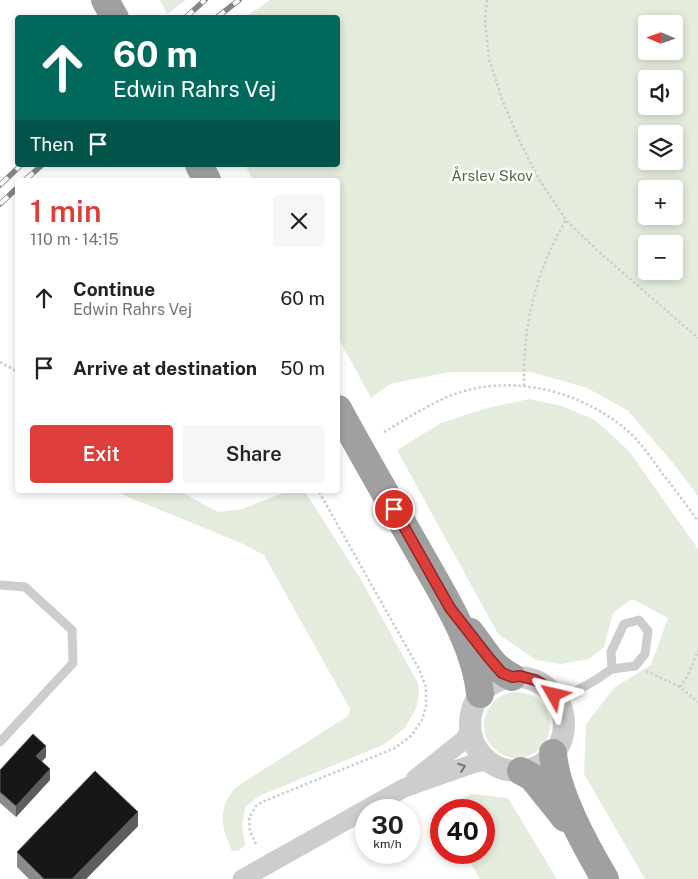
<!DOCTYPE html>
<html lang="en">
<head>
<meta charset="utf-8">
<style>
	body { margin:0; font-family:"Public Sans",sans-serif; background:#f6f6f6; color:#222; height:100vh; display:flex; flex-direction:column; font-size:19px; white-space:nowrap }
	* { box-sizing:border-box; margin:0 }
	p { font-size:16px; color:#767676 }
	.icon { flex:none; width:28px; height:28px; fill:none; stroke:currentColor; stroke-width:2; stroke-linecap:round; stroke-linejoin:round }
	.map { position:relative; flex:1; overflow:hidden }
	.details { position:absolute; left:15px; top:178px; width:325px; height:315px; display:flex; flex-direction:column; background:#fff; border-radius:5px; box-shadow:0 2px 8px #0003 }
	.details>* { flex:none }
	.top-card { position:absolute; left:15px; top:15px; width:325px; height:152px; border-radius:5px; box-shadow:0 2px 8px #0003; background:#00695c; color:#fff; overflow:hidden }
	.needle { width:32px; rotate:272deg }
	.buttons { position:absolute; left:638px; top:15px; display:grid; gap:10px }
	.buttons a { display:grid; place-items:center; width:45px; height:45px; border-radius:5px; background:#fff; box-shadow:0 2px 8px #0003; font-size:25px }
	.speed { position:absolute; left:355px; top:799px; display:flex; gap:10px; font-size:25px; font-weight:700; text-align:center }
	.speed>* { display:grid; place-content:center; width:65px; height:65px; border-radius:50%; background:#fff; box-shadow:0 2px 8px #0003; line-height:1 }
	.speed small { font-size:12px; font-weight:400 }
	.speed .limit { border:8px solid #d22; background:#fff; color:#111 }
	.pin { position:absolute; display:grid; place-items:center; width:42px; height:42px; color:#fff; margin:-21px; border:2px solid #fff; border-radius:50%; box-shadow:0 1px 5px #0007 }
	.me { position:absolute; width:55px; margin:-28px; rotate:307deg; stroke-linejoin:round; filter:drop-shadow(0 0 4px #0008) }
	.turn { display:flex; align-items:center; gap:18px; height:105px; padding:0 15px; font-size:22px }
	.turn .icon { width:65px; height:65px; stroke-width:2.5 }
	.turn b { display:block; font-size:35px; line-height:42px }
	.then { display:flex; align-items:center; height:48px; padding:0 15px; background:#0003; gap:10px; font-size:19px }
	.round { display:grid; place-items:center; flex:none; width:52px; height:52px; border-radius:5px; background:#f6f6f6 }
	.head { display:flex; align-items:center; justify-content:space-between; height:85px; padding:0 15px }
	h1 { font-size:30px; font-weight:600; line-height:38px; color:#de3e3a }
	.cta { display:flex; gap:10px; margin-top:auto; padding:10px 15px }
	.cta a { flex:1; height:58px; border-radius:5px; background:#de3e3a; color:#fff; font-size:20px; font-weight:600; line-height:58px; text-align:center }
	.cta a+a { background:#f6f6f6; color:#222 }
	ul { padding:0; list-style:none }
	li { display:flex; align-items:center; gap:15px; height:70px; padding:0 15px }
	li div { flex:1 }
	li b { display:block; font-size:19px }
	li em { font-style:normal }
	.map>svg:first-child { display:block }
</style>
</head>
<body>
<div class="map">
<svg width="698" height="879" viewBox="0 0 698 879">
	<rect width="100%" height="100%" fill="#fff"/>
	<path fill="#e4ecde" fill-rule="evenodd" d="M160 0H186L167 14Z
		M270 0H698V496L673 463 627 410 587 388 531 372H449L390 384 371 398 338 337V180H253L245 165H338V18L245 17ZM646 24H674V51H646ZM646 79H674V106H646ZM646 134H674V161H646ZM646 189H674V216H646ZM646 244H674V271H646Z
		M529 399 562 406 595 420 629 451 698 549V879H645L584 774 586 724 615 687 651 665 668 618 632 599 613 613 604 647 589 659 561 664 536 660 498 634 397 450 441 423 487 408Z
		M123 490H177L218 512 242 509 291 490H304L360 578 418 683 419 694 416 708 405 728 383 745 259 796 246 806 242 824 245 845 238 851H232C221 827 217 808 236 787L348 716 350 709 264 555 241 543 121 494Z
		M484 725a33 33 0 1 1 66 0a33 33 0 1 1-66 0Z
		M472 794 508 798 557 879H480L465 853 484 852V810L441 809Z"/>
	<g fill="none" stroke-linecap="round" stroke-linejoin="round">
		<path stroke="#cdcdcd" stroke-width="2.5" stroke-dasharray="2.5 2.5" stroke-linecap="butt" d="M487 0 485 21 489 59 503 102 521 144 539 179 566 220 598 251 698 338
			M0 362 18 372
			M524 386C523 325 535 273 566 220
			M384 432C404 420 425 407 447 397 507 372 579 389 628 431 640 442 650 456 659 469 672 486 685 503 698 521
			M646 671 680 687 698 702
			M680 687 687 677 698 651
			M256 844 250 831 249 818 256 806 262 802 395 748 411 736 422 720 426 706V687L419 669 318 490"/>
		<path stroke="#cdcdcd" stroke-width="9" d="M0 585 25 587 72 630 73 663 0 742
			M558 701 594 681 612 669 635 666 645 654 648 631 639 620 624 624 611 652 612 669"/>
		<path stroke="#cdcdcd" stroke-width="19" d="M415 779 464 740 470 730
			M242 879 404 788 475 763 488 761"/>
		<path stroke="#cdcdcd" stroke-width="22" d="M470 724a47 47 0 1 1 94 0a47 47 0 1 1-94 0Z"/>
		<path stroke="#a0a0a0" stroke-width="28" d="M105 0 115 18
			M199 165 207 180
			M338 409C363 455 389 500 415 545 440 590 475 642 480 694
			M470 632C483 648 492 668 512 677
			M553 753C556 793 585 845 605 879
			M521 771 532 777 565 818"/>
		<defs>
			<path id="rail" d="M185 18 205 0
				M216 18 239 0
				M25 180 42 165
				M0 185 21 165
				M0 204 18 187"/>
		</defs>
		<use href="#rail" stroke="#858585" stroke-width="5.5"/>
		<use href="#rail" stroke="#fff" stroke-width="4" stroke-dasharray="11" stroke-linecap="butt"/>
	</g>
	<path fill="#8b8b8b" d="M46 757 42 761 50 780 16 817 0 803V770Z
		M138 826 86 879H29L17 867V852Z"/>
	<path fill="#5d5d5d" d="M46 746V757L36 767V756Z
		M50 769V780L16 817V806Z
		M138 812V826L86 879H72Z"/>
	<path fill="#171717" stroke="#5d5d5d" d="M33 734 46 746 36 756 50 769 16 806 0 792V770Z
		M95 771 138 812 72 879H44L17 852Z"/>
	<defs><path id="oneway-chevron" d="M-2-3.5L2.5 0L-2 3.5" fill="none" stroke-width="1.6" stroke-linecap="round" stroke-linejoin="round" transform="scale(1.25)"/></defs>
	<use stroke="#777" href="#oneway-chevron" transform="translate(462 767) rotate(-20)"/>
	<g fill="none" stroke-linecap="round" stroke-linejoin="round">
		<defs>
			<path id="route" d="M394 509 450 608 489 658 502 673 512 677 520 676 535 680 542 684 554 695"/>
		</defs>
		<use href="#route" stroke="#902826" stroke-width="12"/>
		<use href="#route" stroke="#de3e3a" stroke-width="9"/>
	</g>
	<g text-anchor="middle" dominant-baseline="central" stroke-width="5" stroke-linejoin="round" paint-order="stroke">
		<g font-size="15" fill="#4f6a3f" stroke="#fff">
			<text x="492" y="175">Årslev Skov</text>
		</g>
	</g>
</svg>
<div class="buttons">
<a><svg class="needle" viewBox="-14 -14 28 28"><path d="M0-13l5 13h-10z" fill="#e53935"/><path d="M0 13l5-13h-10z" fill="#767676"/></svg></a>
<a><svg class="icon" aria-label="sound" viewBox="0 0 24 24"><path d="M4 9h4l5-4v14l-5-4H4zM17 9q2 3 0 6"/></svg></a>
<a><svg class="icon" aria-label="layers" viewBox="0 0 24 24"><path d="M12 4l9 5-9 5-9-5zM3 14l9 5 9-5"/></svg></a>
<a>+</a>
<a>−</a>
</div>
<div class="speed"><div>30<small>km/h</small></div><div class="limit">40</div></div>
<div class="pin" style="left:394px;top:509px;background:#d93025"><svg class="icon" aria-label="arrive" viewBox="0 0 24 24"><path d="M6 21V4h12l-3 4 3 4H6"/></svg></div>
<svg class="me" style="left:554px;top:695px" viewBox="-20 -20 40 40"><path d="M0-17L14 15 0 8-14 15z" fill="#de3e3a" stroke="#fff" stroke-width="4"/></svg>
<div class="top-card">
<div class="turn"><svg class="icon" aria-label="ahead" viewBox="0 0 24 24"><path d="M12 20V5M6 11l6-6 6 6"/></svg><div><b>60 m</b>Edwin Rahrs Vej</div></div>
<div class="then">Then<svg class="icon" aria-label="arrive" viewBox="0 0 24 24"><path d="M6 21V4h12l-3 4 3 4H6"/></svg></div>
</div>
<section class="details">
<div class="head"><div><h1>1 min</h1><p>110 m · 14:15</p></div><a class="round"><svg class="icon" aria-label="close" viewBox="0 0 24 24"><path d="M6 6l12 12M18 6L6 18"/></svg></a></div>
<ul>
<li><svg class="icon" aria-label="ahead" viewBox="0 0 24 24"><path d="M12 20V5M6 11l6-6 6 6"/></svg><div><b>Continue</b><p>Edwin Rahrs Vej</p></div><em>60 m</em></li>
<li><svg class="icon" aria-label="arrive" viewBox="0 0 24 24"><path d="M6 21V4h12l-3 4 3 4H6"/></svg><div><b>Arrive at destination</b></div><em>50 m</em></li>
</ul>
<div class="cta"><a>Exit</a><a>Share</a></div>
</section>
</div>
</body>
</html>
